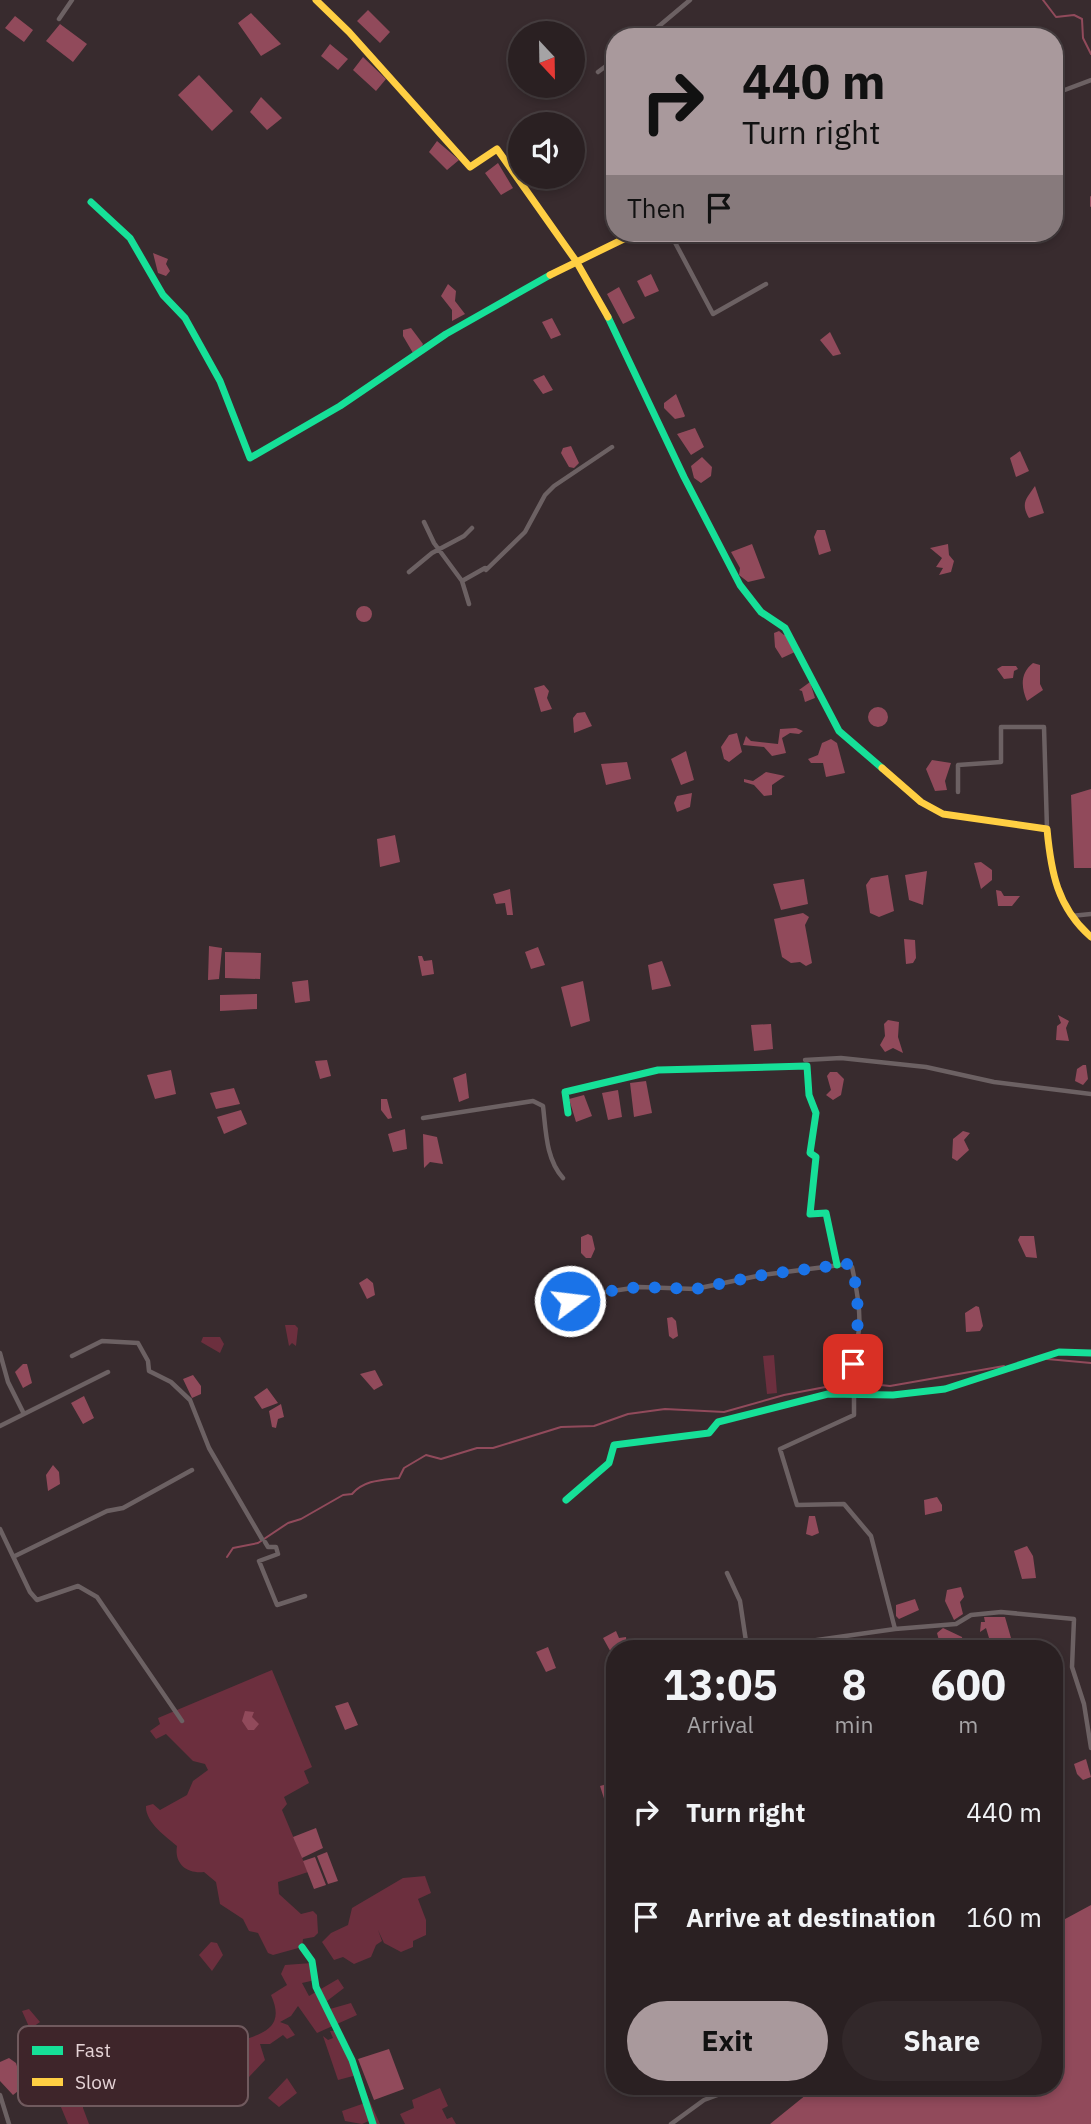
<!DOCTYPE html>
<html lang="en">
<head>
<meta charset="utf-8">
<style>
	body { margin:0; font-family:"IBM Plex Sans",sans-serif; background:#32282a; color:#f1f3f6; height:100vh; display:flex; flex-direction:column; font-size:26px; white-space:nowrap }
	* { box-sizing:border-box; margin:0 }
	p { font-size:23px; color:#a5a3a5 }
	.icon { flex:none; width:38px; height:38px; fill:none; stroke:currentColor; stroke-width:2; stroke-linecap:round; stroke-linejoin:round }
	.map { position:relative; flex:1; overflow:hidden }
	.side { position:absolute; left:606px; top:1640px; width:457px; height:455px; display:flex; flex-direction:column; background:#2a2022; border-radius:28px; box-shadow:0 4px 10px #0003,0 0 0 2px #463e40 }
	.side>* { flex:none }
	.guide { position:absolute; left:606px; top:28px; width:457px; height:214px; border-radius:28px; box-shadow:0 4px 10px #0003,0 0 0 2px #463e40; background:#a9999c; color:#111; overflow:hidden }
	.needle { width:46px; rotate:158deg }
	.tools { position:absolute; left:508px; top:21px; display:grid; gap:14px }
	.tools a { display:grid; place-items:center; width:77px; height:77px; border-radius:50%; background:#2a2022; box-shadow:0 4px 10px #0003,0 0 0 2px #463e40; font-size:35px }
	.pin { position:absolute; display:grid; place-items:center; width:60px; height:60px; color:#fff; margin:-30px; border-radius:14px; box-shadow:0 4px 10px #0006 }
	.me { position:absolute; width:77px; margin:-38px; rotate:75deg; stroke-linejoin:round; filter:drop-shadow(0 0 5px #0008) }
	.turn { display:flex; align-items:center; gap:24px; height:147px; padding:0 21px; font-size:32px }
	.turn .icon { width:91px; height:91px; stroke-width:2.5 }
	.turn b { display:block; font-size:49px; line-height:60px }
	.then { display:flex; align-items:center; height:66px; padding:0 21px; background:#0003; gap:14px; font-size:26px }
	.eta { display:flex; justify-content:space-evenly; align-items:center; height:119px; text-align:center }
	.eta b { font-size:42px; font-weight:700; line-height:49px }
	.cta { display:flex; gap:14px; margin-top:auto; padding:14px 21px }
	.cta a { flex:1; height:80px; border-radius:42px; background:#a9999c; color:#111; font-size:28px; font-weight:700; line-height:80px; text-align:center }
	.cta a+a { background:#32282a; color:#f1f3f6 }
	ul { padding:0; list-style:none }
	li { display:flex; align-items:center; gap:21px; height:105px; padding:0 21px }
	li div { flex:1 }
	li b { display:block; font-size:26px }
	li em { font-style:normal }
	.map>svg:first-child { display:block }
</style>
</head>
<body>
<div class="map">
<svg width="1091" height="2124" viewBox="0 0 1091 2124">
	<rect width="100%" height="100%" fill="#382b2e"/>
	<path fill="#6c2f3e" d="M285 1325H295L298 1328 296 1346 292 1343 289 1346Z
		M203 1337H220L224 1344 220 1353 201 1342Z
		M774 1355 777 1393 767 1394 763 1356Z
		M272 1670 312 1767 304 1771 309 1783 284 1797 287 1804 282 1810 308 1872 278 1882 279 1894 301 1914 313 1911 317 1915 318 1933 314 1937 303 1939 302 1947 273 1955 268 1953 258 1933 249 1931 243 1919 220 1904 216 1882 204 1872C187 1874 174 1864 177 1846 166 1837 145 1822 146 1806L153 1804 160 1810 187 1795 193 1781 208 1770 205 1764 193 1761 166 1734 156 1739 150 1731 160 1724 158 1718Z
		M425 1876 431 1893 418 1899 426 1920V1935L413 1941V1947L401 1952 384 1943 378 1930 382 1941 376 1945 371 1957 354 1964 343 1957 334 1960 322 1942 331 1933 348 1925 352 1908 403 1878Z
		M211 1942 217 1943 223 1955 212 1971 199 1955Z
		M312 1963 315 1980 302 1983 309 1996 338 1979 344 1988 327 2001 330 2009 351 2003 357 2015 317 2033 298 2006 291 2016 280 2022 288 2025 295 2035 287 2039 283 2035 270 2044H260L265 2060 249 2077 221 2088 204 2067C214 2029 296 2050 271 1995L287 1985 281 1974 285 1965Z
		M29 2009 40 2022 30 2029 22 2011Z
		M330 2031H338L380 2124H373L371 2120 362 2124 345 2121 342 2111 365 2103 357 2075 338 2080 323 2036 328 2040 333 2038Z
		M69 2074C93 2085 84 2088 83 2108L89 2124H68L49 2078Z
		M287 2078 297 2093 279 2107 268 2098Z
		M440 2088 448 2106 442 2109 447 2119 452 2117 456 2124H405L400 2114 414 2108 412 2100Z"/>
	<path fill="#914a5b" d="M368 10 390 32 380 43 357 21Z
		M251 13 281 44 261 56 238 23Z
		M15 16 33 30 24 42 5 28Z
		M60 24 87 44 73 62 46 41Z
		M330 44 348 59 338 70 321 56Z
		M363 57 386 79 376 91 353 70Z
		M199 75 233 111 212 131 178 95Z
		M261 97 282 118 267 130 250 112Z
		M437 141 459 160 447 170 429 152Z
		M498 163 513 188 501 195 485 173Z
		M153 253 168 259 166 264 170 271 166 276 158 273Z
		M651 274 659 291 645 297 637 281Z
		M448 284 456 291 455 301 465 314 452 321V310L441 296Z
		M619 287 635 318 623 324 607 294Z
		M552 318 561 335 551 339 542 322Z
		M411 328 423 344 419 352 413 353 403 336V330Z
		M830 332 841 354 833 356 820 340Z
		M544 375 553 390 543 394 533 380Z
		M676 394 685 416 684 417 675 419 664 408V403Z
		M695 428 704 447 691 455 677 434Z
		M571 446 579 463 574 468 569 467 561 453 563 448Z
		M1020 451 1029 471 1016 477 1010 458Z
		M702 457 712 467 711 476 701 483 694 478 691 466Z
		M1035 486 1044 513 1029 518C1020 503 1027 498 1035 486Z
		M817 530H825L831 551 819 555 814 537Z
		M752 544 765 578 748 582 739 575 740 568 731 552Z
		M948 544 949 555 954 561 951 572 939 575 943 568 936 567 942 558 930 548Z
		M356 614a8 8 0 1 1 16 0a8 8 0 1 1-16 0Z
		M779 631 784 635 788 633 797 651 782 658 775 647 774 633Z
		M1033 663 1040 665V684L1043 690 1027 701C1021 687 1020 673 1033 663Z
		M1002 666H1016L1018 669 1014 671 1013 678 1004 679 997 669Z
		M810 682 815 698 805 702 802 691 799 690Z
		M544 685 549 691 547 698 552 709 541 712 534 688Z
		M868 717a10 10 0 1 1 20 0a10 10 0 1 1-20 0Z
		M585 712 592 726 574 733 573 718 577 713Z
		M796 728 803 731 799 734 790 733 782 738 786 753 772 756 764 747 743 745 746 736 751 741 778 744 780 729Z
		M737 733 742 752 729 762 724 759 721 747 729 735Z
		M831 739 837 743 845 773 826 777 823 763H811L808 759 818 755 822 743Z
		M686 751 694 780 681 785 671 759Z
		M932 760 951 763 945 781 947 790 935 791 926 769Z
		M627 762 631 779 606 785 601 764Z
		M766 772 785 776 772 785V795L764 796 754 785 744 782V779L753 781Z
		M1091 789V868H1074L1071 795Z
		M692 793 690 807 677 812 674 803 677 796Z
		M395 835 400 862 380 867 377 839Z
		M981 862 992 870V880L981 889 974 863Z
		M927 871 923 905 909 900 905 875Z
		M888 875 894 911 879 917 870 913 866 885 871 878Z
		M804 879 808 904 781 910 773 884Z
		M510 889 513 915H507L505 903 496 904 493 894Z
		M996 890 1001 891 1004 896H1020L1012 906H998Z
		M803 913 809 917 805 925 812 963 806 966 800 962 791 963 782 957 774 919Z
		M904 939 915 940 916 958 913 963 906 964Z
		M209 946 222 948 219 979 208 980Z
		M538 947 545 965 531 969 525 952Z
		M225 952 261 953 260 979 225 978Z
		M418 956H422L424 961 432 960 434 974 422 976Z
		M662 961 671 986 652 990 648 965Z
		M308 980 310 1001 295 1003 292 982Z
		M583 981 590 1021 571 1027 561 987Z
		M257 994V1009L220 1011V995Z
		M1058 1015 1069 1021 1066 1028 1069 1041 1056 1040 1057 1026 1061 1023Z
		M888 1020 899 1022 898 1037 903 1053 893 1048 885 1052 880 1045 885 1036 884 1024Z
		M771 1024 773 1049 754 1051 751 1025Z
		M327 1060 331 1076 320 1079 315 1061Z
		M1083 1065H1086L1088 1079 1083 1085 1075 1081 1077 1069Z
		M171 1070 176 1094 155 1099 147 1075Z
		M830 1072H837L844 1079 841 1095 833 1100 826 1095 831 1090 827 1076Z
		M466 1073 469 1098 459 1102 453 1078Z
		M646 1081 652 1113 634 1117 630 1083Z
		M234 1088 240 1104 216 1109 210 1093Z
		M618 1090 622 1117 608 1120 602 1093Z
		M584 1095 592 1116 576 1122 569 1099Z
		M381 1099H387L392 1118 388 1119 381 1110Z
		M241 1110 247 1124 224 1134 217 1117Z
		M405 1129 407 1149 393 1152 388 1134Z
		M963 1131 970 1133 964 1140 969 1150 957 1161 952 1158 953 1139Z
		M423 1134 437 1137 443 1164 430 1162 424 1168Z
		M588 1234 592 1236 595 1249 591 1258H586L581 1253V1237Z
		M1020 1236H1034L1037 1258 1026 1257 1018 1240Z
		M367 1278 373 1283 375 1295 367 1299 359 1283Z
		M976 1306 979 1307 983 1326 980 1331 966 1332 965 1313Z
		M672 1317 676 1321 678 1336 673 1339 669 1336 667 1318Z
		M23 1364H27L32 1383 23 1388 15 1372Z
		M375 1370 383 1385 374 1390 360 1374Z
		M193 1375 201 1386V1394L192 1398 183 1379Z
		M267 1388 278 1403 262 1409 254 1397Z
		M84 1396 94 1418 83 1424 71 1403Z
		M281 1404 284 1417 278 1419 276 1428 272 1427 269 1411Z
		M53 1465 59 1472 60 1484 48 1491 46 1475Z
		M937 1497 942 1505V1511L925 1515 924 1500Z
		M809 1516H815L819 1533 812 1536 806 1534Z
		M1027 1546 1033 1556 1036 1578 1022 1579 1014 1551Z
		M961 1587 964 1597 960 1602 963 1614 954 1620 945 1601 947 1590Z
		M915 1599 919 1610 899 1619 896 1616V1605Z
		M984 1617H1005L1011 1638 1007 1645 992 1648 986 1628 980 1632 981 1622H985Z
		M943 1628 962 1637 964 1648H941L937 1633Z
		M616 1631 619 1638 626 1637 627 1648H614L613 1656 603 1638Z
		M548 1647 556 1668 546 1672 536 1652Z
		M348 1702 358 1725 345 1730 335 1706Z
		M245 1711 254 1712 252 1717 259 1724 254 1730H248L242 1721Z
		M1086 1759 1091 1777 1083 1780 1077 1774 1074 1764Z
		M614 1782V1808L608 1811 600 1786Z
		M316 1828 323 1848 302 1858 293 1837Z
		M327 1852 338 1881 328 1884 317 1856Z
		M315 1857 326 1885 314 1889 303 1861Z
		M1091 1905V2124H770L817 2086H1054V1925Z
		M389 2049 404 2089 374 2100 358 2059Z
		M9 2058 16 2063 20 2076 27 2084 13 2095 0 2081V2062Z"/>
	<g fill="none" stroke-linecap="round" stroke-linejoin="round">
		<path stroke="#914a5b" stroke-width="2" d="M1043 0 1056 17 1074 15 1082 19 1083 38 1091 54
			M1091 197V206
			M1047 1359 1091 1363
			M851 1382 890 1386 1004 1366
			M227 1557 233 1548 258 1543 288 1523 301 1519 343 1495 352 1494C364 1480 382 1480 399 1478L404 1468 426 1455 441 1459 477 1448H493L561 1427 594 1426 628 1414 665 1409 724 1412 784 1395 846 1383"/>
		<path stroke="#6c6163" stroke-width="4.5" d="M59 19 72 0
			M646 37 690 0
			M598 72 614 60
			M1054 94 1091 80
			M670 233 713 314 766 284
			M424 522 434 543 462 581 469 604
			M486 570 525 532 545 495 554 486 612 447
			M409 572 432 553 464 536 472 528
			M462 581 485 568
			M958 792V765L1001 762V727H1044L1047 829
			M1071 916 1091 914
			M805 1060 841 1058 926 1067 994 1082 1091 1094
			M423 1118 533 1101 543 1106C546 1132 546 1159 563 1178
			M576 1335 570 1301 579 1296 639 1287 695 1289 762 1275 848 1264 852 1267C856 1285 861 1310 859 1329 857 1351 847 1372 847 1395
			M0 1353 8 1382 23 1412
			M72 1356 102 1341 138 1343 148 1361 149 1371 171 1382 190 1400 209 1448 262 1539
			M0 1426 108 1372
			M0 1529 30 1592 37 1600 78 1586 97 1597 182 1721
			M265 1542 268 1547H276L278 1554 259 1561 277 1605 305 1596
			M15 1556 107 1511 123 1508 192 1470
			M727 1573 740 1601 747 1648
			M895 1629 956 1624 971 1615 1001 1612 1074 1619 1072 1667 1084 1704 1091 1748
			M760 1648 895 1629 871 1536 844 1504 797 1505 780 1449 854 1415V1396
			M0 2095 9 2124
			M671 2124 704 2100 742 2086"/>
		<path stroke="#16e098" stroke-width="7" d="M91 202 130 238 163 295 185 318 220 381 250 458 340 406 446 334 550 275
			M608 317 684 477 740 585 761 612 785 628 839 731 882 768
			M568 1113 565 1092 658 1070 807 1066 809 1095 816 1113 810 1153 816 1157 810 1214 826 1213 837 1265
			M566 1500 609 1463 614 1445 709 1433 718 1422 828 1394 893 1395 945 1389 1059 1352 1091 1353
			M302 1947 312 1961 316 1987 352 2060 373 2124"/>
		<path stroke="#ffcf43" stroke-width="7" d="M316 0 349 32 470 167 497 149 576 261 608 317
			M550 275 636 233
			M882 768 921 802 943 814 1047 829C1051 872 1057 907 1091 937"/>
	</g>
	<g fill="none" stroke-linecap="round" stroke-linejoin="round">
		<path stroke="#1a73e8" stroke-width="12" stroke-dasharray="0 21.6" d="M570 1301 597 1293 639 1287 695 1289 762 1275 848 1264 852 1267C860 1300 859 1331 853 1364"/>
	</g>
	<rect x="18" y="2026" width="230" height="80" rx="10" fill="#3e252a" stroke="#705a5e" stroke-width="2"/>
	<rect x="32" y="2046" width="31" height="9" fill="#16e098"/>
	<rect x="32" y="2078" width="31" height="8" fill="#ffcf43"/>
	<g font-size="19" fill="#e6d4d7">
		<text x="75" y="2057">Fast</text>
		<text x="75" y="2089">Slow</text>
	</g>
</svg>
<div class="tools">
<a><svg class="needle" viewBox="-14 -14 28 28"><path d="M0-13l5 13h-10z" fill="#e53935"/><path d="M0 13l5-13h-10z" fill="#a5a3a5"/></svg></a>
<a><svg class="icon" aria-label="sound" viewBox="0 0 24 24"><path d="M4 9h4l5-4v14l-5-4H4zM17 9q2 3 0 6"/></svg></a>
</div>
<div class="pin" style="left:853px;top:1364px;background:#d93025"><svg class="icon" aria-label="arrive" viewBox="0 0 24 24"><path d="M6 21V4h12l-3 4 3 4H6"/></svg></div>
<svg class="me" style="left:570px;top:1301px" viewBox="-20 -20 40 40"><circle r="17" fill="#1a73e8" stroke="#fff" stroke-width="3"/><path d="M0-11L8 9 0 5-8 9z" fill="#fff"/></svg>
<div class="guide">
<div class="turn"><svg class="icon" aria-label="right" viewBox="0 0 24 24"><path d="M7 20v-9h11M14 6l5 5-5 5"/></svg><div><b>440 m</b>Turn right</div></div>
<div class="then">Then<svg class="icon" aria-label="arrive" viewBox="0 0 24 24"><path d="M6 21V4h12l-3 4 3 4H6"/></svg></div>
</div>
<section class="side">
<div class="eta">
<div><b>13:05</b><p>Arrival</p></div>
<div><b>8</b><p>min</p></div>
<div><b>600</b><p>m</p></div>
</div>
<ul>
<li><svg class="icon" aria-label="right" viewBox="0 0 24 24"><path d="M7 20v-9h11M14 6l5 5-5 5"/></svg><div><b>Turn right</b></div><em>440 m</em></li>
<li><svg class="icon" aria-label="arrive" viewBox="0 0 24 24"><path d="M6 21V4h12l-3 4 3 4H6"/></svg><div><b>Arrive at destination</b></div><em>160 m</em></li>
</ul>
<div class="cta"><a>Exit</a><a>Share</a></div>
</section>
</div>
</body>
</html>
